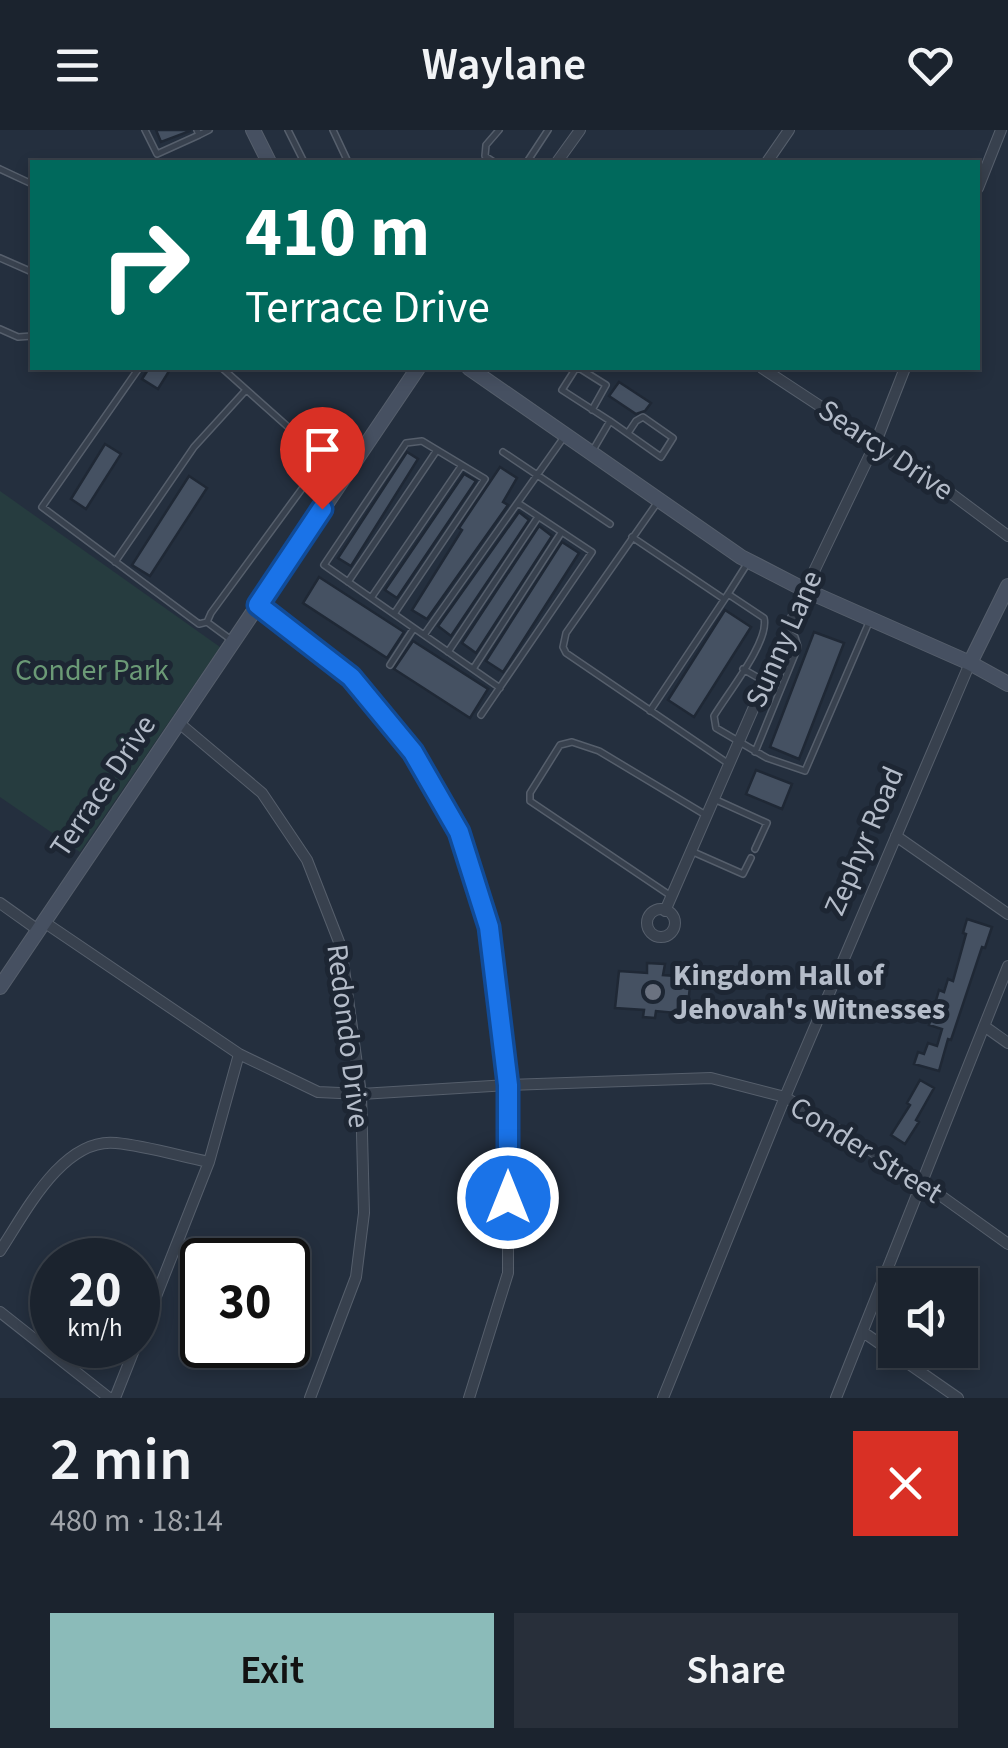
<!DOCTYPE html>
<html lang="en">
<head>
<meta charset="utf-8">
<style>
	body { margin:0; font-family:"Source Sans 3",sans-serif; background:#282f3a; color:#f1f3f6; height:100vh; display:flex; flex-direction:column; font-size:38px; white-space:nowrap }
	* { box-sizing:border-box; margin:0 }
	p { font-size:32px; color:#a0a4aa }
	.icon { flex:none; width:55px; height:55px; fill:none; stroke:currentColor; stroke-width:2; stroke-linecap:round; stroke-linejoin:round }
	.map { position:relative; height:1268px; overflow:hidden }
	.sheet { display:flex; flex-direction:column; background:#1b232e; flex:1 }
	.sheet>* { flex:none }
	.banner { position:absolute; left:30px; top:30px; width:950px; height:210px; border-radius:0px; box-shadow:0 5px 15px #0003,0 0 0 2px #39404a; background:#00695c; color:#fff; overflow:hidden }
	.tools { position:absolute; left:878px; top:1138px; display:grid; gap:20px }
	.tools a { display:grid; place-items:center; width:100px; height:100px; border-radius:0px; background:#1b232e; box-shadow:0 5px 15px #0003,0 0 0 2px #39404a; font-size:50px }
	.speed { position:absolute; left:30px; top:1108px; display:flex; gap:20px; font-size:50px; font-weight:700; text-align:center }
	.speed>* { display:grid; place-content:center; width:130px; height:130px; border-radius:50%; background:#1b232e; box-shadow:0 5px 15px #0003,0 0 0 2px #39404a; line-height:1 }
	.speed small { font-size:25px; font-weight:400 }
	.speed .limit { border:5px solid #111; border-radius:15px; background:#fff; color:#111 }
	.pin { position:absolute; display:grid; place-items:center; width:85px; height:85px; color:#fff; margin:-102px -42px; border-radius:50% 50% 50% 0; rotate:-45deg; box-shadow:0 0 10px #0007 }
	.pin .icon { rotate:45deg }
	.me { position:absolute; width:110px; margin:-55px; rotate:0deg; stroke-linejoin:round; filter:drop-shadow(0 0 8px #0008) }
	.turn { display:flex; align-items:center; gap:35px; height:210px; padding:0 50px; font-size:45px }
	.turn .icon { width:130px; height:130px; stroke-width:2.5 }
	.turn b { display:block; font-size:70px; line-height:85px }
	.round { display:grid; place-items:center; flex:none; width:105px; height:105px; border-radius:0px; background:#282f3a }
	.head { display:flex; align-items:center; justify-content:space-between; height:170px; padding:0 50px }
	h1 { font-size:60px; font-weight:600; line-height:75px }
	.primary-button { display:flex; gap:20px; margin-top:auto; padding:20px 50px }
	.primary-button a { flex:1; height:115px; border-radius:0px; background:#8bbbb9; color:#111; font-size:40px; font-weight:600; line-height:115px; text-align:center }
	.primary-button a+a { background:#282f3a; color:#f1f3f6 }
	header { display:flex; justify-content:space-between; align-items:center; height:130px; padding:0 50px; background:#1b232e; font-size:45px; font-weight:600 }
	.map>svg:first-child { display:block }
</style>
</head>
<body>
<header><svg class="icon" aria-label="menu" viewBox="0 0 24 24"><path d="M4 6h16M4 12h16M4 18h16"/></svg>Waylane<svg class="icon" aria-label="heart" viewBox="0 0 24 24"><path d="M12 20l-8-8c-3-5 5-10 8-4 3-6 11-1 8 4z"/></svg></header>
<div class="map">
<svg width="1008" height="1268" viewBox="0 0 1008 1268">
	<rect width="100%" height="100%" fill="#242f3e"/>
	<path fill="#263c3f" d="M0 361 220 517 80 722 0 667Z"/>
	<path fill="#455162" stroke="#1f2835" stroke-width="2.5" d="M156 0H190V1L161 12Z
		M149 238H171L158 259 142 249Z
		M619 252 651 273 645 281 636 284 609 266Z
		M105 314 121 324 86 379 71 369Z
		M407 322 418 329 351 436 338 428Z
		M500 337 517 348 503 372 508 375 427 489 412 480 462 400 459 398Z
		M464 344 476 351 397 468 385 460Z
		M189 346 207 358 150 446 132 435Z
		M519 382 529 390 451 506 438 496Z
		M539 396 552 406 476 523 462 513Z
		M562 412 579 423 503 542 486 531Z
		M319 447 404 502 387 528 303 473Z
		M725 480 751 497 694 587 668 570Z
		M814 502 844 513 799 629 770 617Z
		M413 511 488 559 470 588 394 539Z
		M756 640 792 654 782 679 746 664Z
		M967 789 992 797 985 818 982 817 951 910 948 909 939 941 914 934 918 922 924 924 928 913 937 916 942 899 929 895 939 860 944 862 948 849 953 851 966 804 963 803Z
		M647 833 665 834 663 845 691 847 687 884 656 881 655 888 643 887 644 880 615 878 619 841 647 843Z
		M920 950 934 958 916 990 919 992 905 1014 891 1005 910 975 907 973Z"/>
	<g fill="none" stroke-linecap="round" stroke-linejoin="round">
		<defs>
			<path id="lane" d="M145 0 157 24 199 5
				M197 0 199 5 209 0
				M288 0 304 32
				M333 0 348 32
				M494 32 485 26 486 15 499 0
				M527 32 548 0
				M0 39 32 54
				M0 128 32 142
				M0 199 18 207 32 206
				M139 238 42 377 199 494 207 492 230 509
				M222 238 342 345
				M576 238 562 260 610 291
				M579 238 606 255 592 280
				M593 320 610 291 661 327 673 308 643 287 636 291 628 303
				M503 322 610 394
				M657 373 566 503 563 517 566 523 729 634
				M632 407 724 469
				M115 432 194 317 246 260
				M747 434 728 464 764 488C770 511 727 564 714 586L716 598 767 628 805 641 870 490
				M348 452 437 320
				M371 468 462 335
				M394 484 485 349 422 311 406 313 324 435 424 505 564 307
				M207 492 211 483 323 330
				M424 505 500 558
				M448 522 538 387
				M390 535 414 498
				M473 539 561 403
				M743 539 762 550
				M650 581 728 464
				M481 585 592 422 518 373
				M755 622 798 517 795 507 787 502
				M714 669 767 693 755 719
				M691 721 743 744 751 728
				M671 766 530 671V663L560 615 572 612 599 621 704 684"/>
			<path id="street" d="M557 32 580 0
				M767 32 789 0
				M978 58 1001 0
				M762 238 937 353 1008 406
				M258 475 351 547 413 622 459 702 489 797 508 955V1143L469 1268
				M179 593 262 663 307 730 341 817 361 964 364 1083 356 1147 310 1268
				M896 706 1008 784
				M0 773 38 800
				M647 793a14 14 0 1 1 28 0a14 14 0 1 1-28 0Z
				M665 781 805 460 876 312 905 238
				M44 792 239 924 318 962 361 964 508 955 711 948 785 967 923 1053 1008 1114
				M984 896 1008 913
				M0 1121C25 1083 63 1007 116 1013 147 1016 179 1026 209 1032
				M0 1182 109 1268
				M863 1202 958 1268
				M138 1212 209 1032 239 924
				M115 1268 136 1215
				M663 1268 785 967 970 533
				M836 1268 1008 836"/>
			<path id="secondary" d="M253 0 269 32
				M469 238 741 427 805 460 970 533 1008 554
				M970 533 1008 456
				M0 857 418 238"/>
		</defs>
		<use href="#lane" stroke="#565f6c" stroke-width="8"/>
		<use href="#street" stroke="#565f6c" stroke-width="12"/>
		<use href="#secondary" stroke="#565f6c" stroke-width="16"/>
		<use href="#lane" stroke="#38414e" stroke-width="5"/>
		<use href="#street" stroke="#38414e" stroke-width="10"/>
		<use href="#secondary" stroke="#465061" stroke-width="14"/>
	</g>
	<g fill="none" stroke-linecap="round" stroke-linejoin="round">
		<defs>
			<path id="route" d="M322 379 258 475 351 547 413 622 459 702 489 797 508 955V1068"/>
		</defs>
		<use href="#route" stroke="#114b97" stroke-width="25"/>
		<use href="#route" stroke="#1a73e8" stroke-width="18"/>
	</g>
	<circle fill="#6b7280" stroke="#1d2633" stroke-width="4" cx="653" cy="862" r="10"/>
	<g text-anchor="middle" dominant-baseline="central" stroke-width="10" stroke-linejoin="round" paint-order="stroke">
		<g font-size="30" fill="#b4bcc9" stroke="#1d2633">
			<text transform="translate(886 320) rotate(34)">Searcy Drive</text>
			<text transform="translate(784 509) rotate(-66)">Sunny Lane</text>
			<text transform="translate(103 656) rotate(-56)">Terrace Drive</text>
			<text transform="translate(864 711) rotate(-67)">Zephyr Road</text>
			<text transform="translate(348 906) rotate(83)">Redondo Drive</text>
			<text transform="translate(866 1020) rotate(32)">Conder Street</text>
		</g>
		<g font-size="30" fill="#6b9a76" stroke="#1d2633">
			<text x="92" y="540">Conder Park</text>
		</g>
		<g font-size="30" font-weight="bold" fill="#b4bcc9" stroke="#1d2633" text-anchor="start">
			<text x="673" y="845">Kingdom Hall of<tspan x="673" dy="34">Jehovah's Witnesses</tspan></text>
		</g>
	</g>
</svg>
<div class="tools">
<a><svg class="icon" aria-label="sound" viewBox="0 0 24 24"><path d="M4 9h4l5-4v14l-5-4H4zM17 9q2 3 0 6"/></svg></a>
</div>
<div class="speed"><div>20<small>km/h</small></div><div class="limit">30</div></div>
<div class="pin" style="left:322px;top:379px;background:#d93025"><svg class="icon" aria-label="arrive" viewBox="0 0 24 24"><path d="M6 21V4h12l-3 4 3 4H6"/></svg></div>
<svg class="me" style="left:508px;top:1068px" viewBox="-20 -20 40 40"><circle r="17" fill="#1a73e8" stroke="#fff" stroke-width="3"/><path d="M0-11L8 9 0 5-8 9z" fill="#fff"/></svg>
<div class="banner">
<div class="turn"><svg class="icon" aria-label="right" viewBox="0 0 24 24"><path d="M7 20v-9h11M14 6l5 5-5 5"/></svg><div><b>410 m</b>Terrace Drive</div></div>
</div>
</div>
<section class="sheet">
<div class="head"><div><h1>2 min</h1><p>480 m · 18:14</p></div><a class="round" style="background:#d93025;color:#fff"><svg class="icon" aria-label="close" viewBox="0 0 24 24"><path d="M6 6l12 12M18 6L6 18"/></svg></a></div>
<div class="primary-button"><a>Exit</a><a>Share</a></div>
</section>
</body>
</html>
